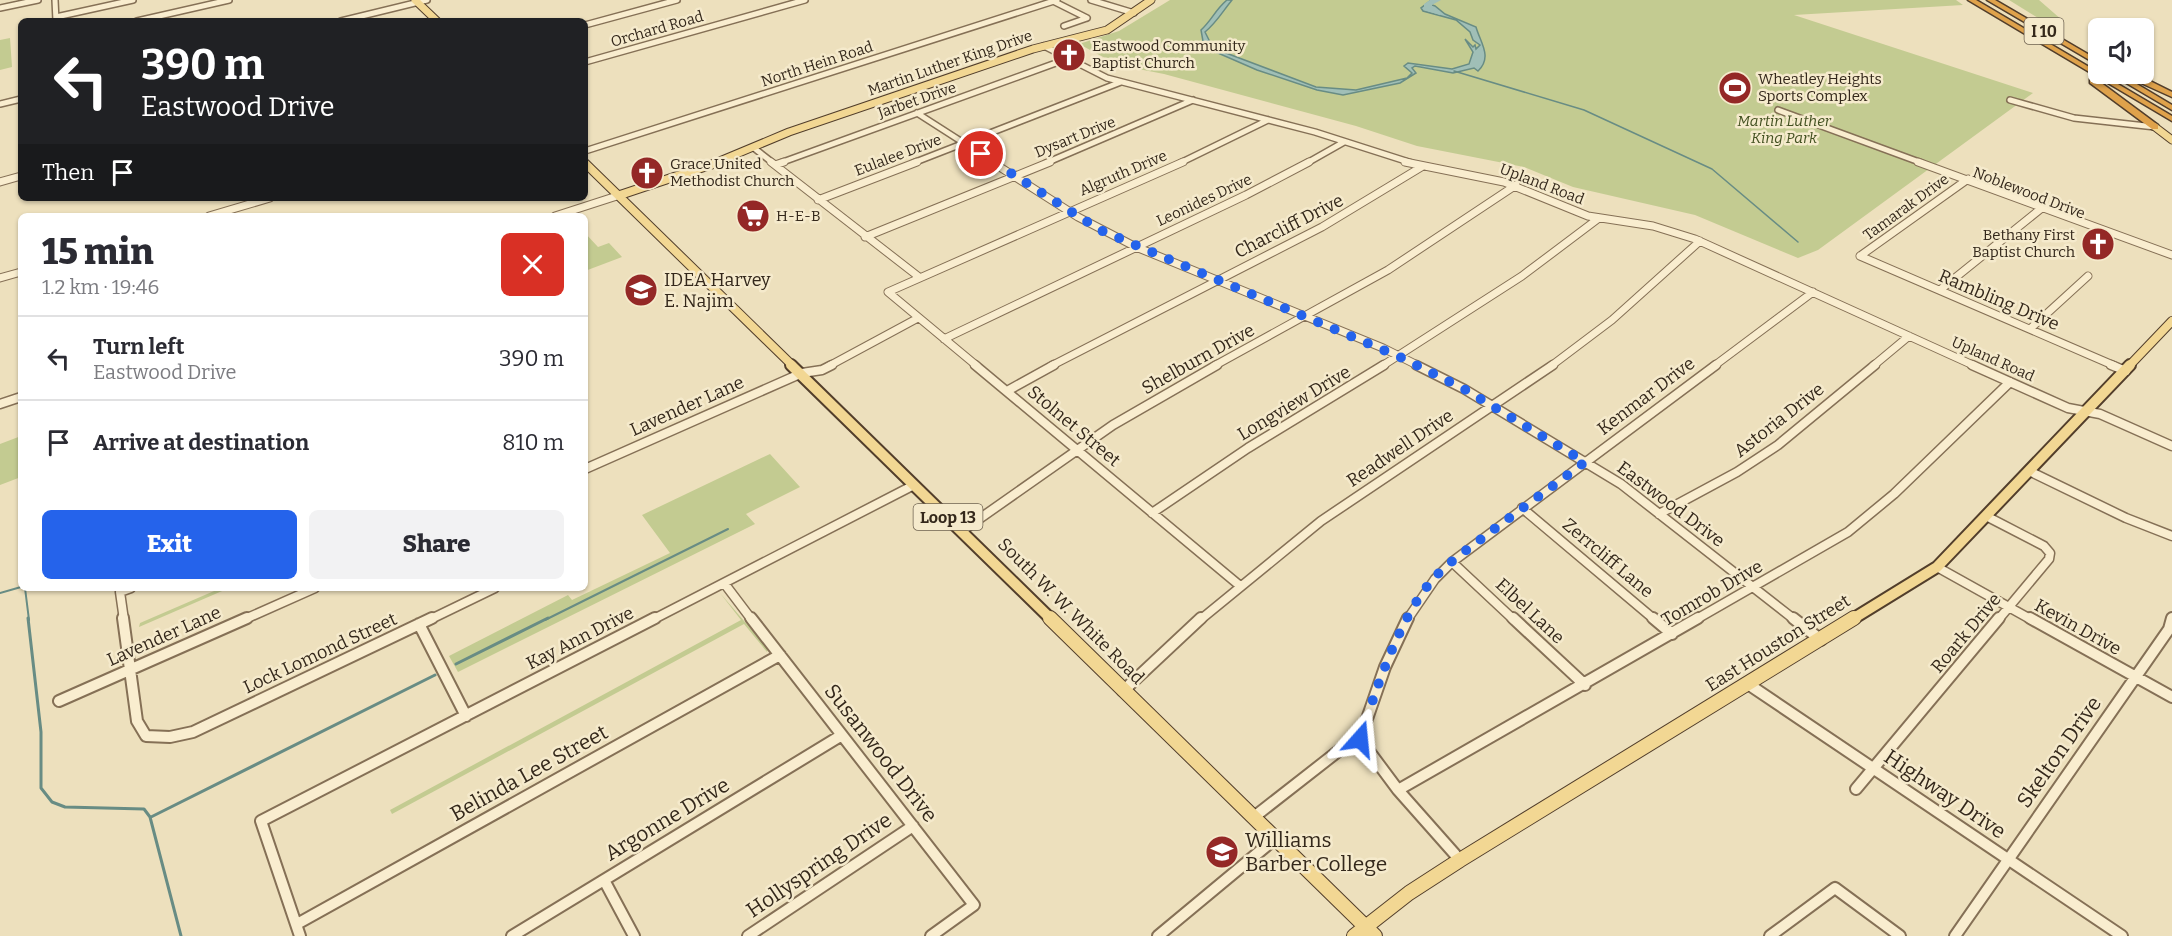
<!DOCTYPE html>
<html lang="en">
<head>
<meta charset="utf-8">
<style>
	body { margin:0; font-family:Bitter,serif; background:#f2f2f3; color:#2b2b33; height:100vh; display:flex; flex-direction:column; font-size:22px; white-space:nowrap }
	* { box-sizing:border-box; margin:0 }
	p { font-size:20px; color:#7c7c81 }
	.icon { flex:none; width:33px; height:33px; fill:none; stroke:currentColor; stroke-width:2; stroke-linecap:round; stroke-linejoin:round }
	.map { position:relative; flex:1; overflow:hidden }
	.side { position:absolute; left:18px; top:213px; width:570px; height:378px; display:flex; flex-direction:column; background:#fff; border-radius:9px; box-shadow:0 2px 4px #0004 }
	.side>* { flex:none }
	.hud { position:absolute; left:18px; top:18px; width:570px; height:183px; border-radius:9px; box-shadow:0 2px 4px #0004; background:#202124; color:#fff; overflow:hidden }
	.buttons { position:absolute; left:2088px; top:18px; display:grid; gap:12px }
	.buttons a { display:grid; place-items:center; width:66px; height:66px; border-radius:9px; background:#fff; box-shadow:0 2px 4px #0004; font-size:30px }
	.pin { position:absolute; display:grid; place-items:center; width:51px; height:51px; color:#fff; margin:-26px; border:3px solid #fff; border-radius:50%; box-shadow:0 2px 6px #0007 }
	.me { position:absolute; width:66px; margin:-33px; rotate:18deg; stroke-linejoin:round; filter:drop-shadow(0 0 4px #0008) }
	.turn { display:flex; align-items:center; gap:21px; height:126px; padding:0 24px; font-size:27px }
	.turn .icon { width:78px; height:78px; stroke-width:2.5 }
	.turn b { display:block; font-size:42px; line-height:51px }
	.then { display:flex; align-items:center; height:57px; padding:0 24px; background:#0003; gap:12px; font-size:22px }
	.round { display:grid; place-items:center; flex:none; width:63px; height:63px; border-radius:9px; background:#f2f2f3 }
	.overview { display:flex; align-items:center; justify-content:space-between; height:102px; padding:0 24px }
	h1 { font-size:36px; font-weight:800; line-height:45px }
	.button { display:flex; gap:12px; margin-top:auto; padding:12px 24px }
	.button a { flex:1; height:69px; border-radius:9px; background:#2563eb; color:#fff; font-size:24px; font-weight:800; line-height:69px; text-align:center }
	.button a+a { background:#f2f2f3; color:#2b2b33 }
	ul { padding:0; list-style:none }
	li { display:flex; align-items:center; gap:18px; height:84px; padding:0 24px; border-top:2px solid #e1e1e2 }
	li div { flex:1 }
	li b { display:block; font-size:22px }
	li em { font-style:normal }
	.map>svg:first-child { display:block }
</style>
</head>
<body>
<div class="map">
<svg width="2172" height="936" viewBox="0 0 2172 936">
	<rect width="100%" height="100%" fill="#ede0bd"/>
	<path fill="#c3cb91" d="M1170 0H1956L1963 5 1794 15 2033 93 1818 250 1798 258 1695 215 1573 187 1524 167 1417 146 1356 126 1164 74 1118 65 1079 44 1119 31Z
		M2009 0H2039L2062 20 2043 21Z
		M10 38 12 67 0 70V40Z
		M585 233 598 247 609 243 622 257 585 271Z
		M21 436V477L0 485V444Z
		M770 454 800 487 746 514 755 524 458 672 449 656 568 595 572 600 670 553 642 515Z
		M221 588H229L139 627 140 623Z
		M720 593 768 649 767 652 744 624 392 814 390 810 741 620Z"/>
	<path fill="#a0bfb7" stroke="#688c84" stroke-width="1.5" d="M1227 0H1232C1223 11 1217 22 1205 32L1212 46 1226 53 1316 87 1356 90 1407 78 1412 73 1404 66 1408 63 1452 69 1469 64 1473 52 1465 39 1473 47 1475 45 1476 49 1480 45 1473 40 1470 32 1456 20 1423 11 1421 8 1430 1 1438 0 1429 4 1435 6 1445 14 1476 27C1480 42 1493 57 1478 71L1474 68 1453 73 1415 66 1412 68 1416 73 1400 83 1343 95 1317 90 1257 70 1204 47 1201 30C1212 20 1215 10 1227 0Z"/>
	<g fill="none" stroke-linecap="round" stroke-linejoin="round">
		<path stroke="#688c84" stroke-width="1.5" d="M1454 71 1584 110 1712 169 1798 242"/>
		<path stroke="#688c84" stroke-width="2" d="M25 588 29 620
			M0 593 21 587
			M545 620 728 529"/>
		<path stroke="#688c84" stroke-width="3" d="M28 618 41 732V788L52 802 65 807 144 809 150 817 181 936
			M456 664 548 618
			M151 817 435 675"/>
		<path fill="#a0bfb7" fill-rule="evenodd" d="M1430 0H1441L1432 5V9L1440 11V15L1424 10V4Z"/>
		<defs>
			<path id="minor-far3" d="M55 0 56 21
				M1091 0 1134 13
				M1053 1 1087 18
				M0 8 38 0
				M56 17 133 0
				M137 21 229 0
				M341 21 427 0
				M585 25 677 0
				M1064 26 1087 18
				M1044 46 1107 78 1315 132 1412 163
				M585 62 805 0
				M2010 100 2074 118 2155 127
				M0 104 21 99
				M1778 110 1922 163
				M917 113 995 163
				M754 148 773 163
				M585 151 1057 0
				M780 163 1067 59
				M913 163 1121 82
				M1046 163 1193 100
				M1180 163 1268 120
				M1307 163 1344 142"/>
			<path id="minor-far2" d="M771 162 919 277
				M992 162 1078 217 1136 247 1383 348 1419 366
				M1405 162 1504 182 1588 216 1653 226 1695 239 1975 366
				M1918 162 2172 255
				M775 165 784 162
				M0 182 21 176
				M818 200 917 162
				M209 216 270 198
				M555 216 620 195
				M865 237 1050 162
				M1860 256 2115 366
				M1860 256 1968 179
				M0 278 21 272
				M1940 290 2043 207
				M2030 329 2088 276
				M944 339 1246 195 1309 162
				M829 366 918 318
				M977 366 888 292 1183 162
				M1051 366 1322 227 1423 166
				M1214 366 1388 270 1516 185
				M1382 366 1522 276 1599 218
				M1551 366 1612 320 1700 241
				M1714 366 1813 292
				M1873 366 1909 336"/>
			<path id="minor-far1" d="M975 365 1239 585
				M1416 365 1464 389 1621 484 1795 620
				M1972 365 2068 408 2100 414 2172 446
				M2111 365 2126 371
				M1007 391 1054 365
				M0 404 21 397
				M585 469 802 373 822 370 832 365
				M2029 471 2126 518 2172 536
				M1522 508 1655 620
				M1152 513 1248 448 1384 365
				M1659 514 1737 472 1778 445 1875 365
				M1986 516 2044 546 2050 553 2049 559 1998 620
				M962 531 1113 425 1217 365
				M1452 562 1514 620
				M1937 567 2032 620
				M724 583 752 620
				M124 620 120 592 131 588
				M243 620 315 588
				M429 620 495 588
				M652 620 914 485
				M1200 620 1321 521 1553 365
				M1407 620 1435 579 1452 562 1716 365
				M1695 620 1848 532 1894 494 2010 382"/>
			<path id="minor" d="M123 618 137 721 146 736 170 737 193 732 432 618
				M751 618 974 905 931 936
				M1408 618 1385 667 1360 739 1398 790 1460 860
				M1513 618 1585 685
				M1653 618 1672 634
				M1793 618 1821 640
				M2030 618 2172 697
				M419 624 466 716
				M1748 684 2122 936
				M1123 691 1201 618
				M59 701 247 618
				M1856 789 1999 618
				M1398 790 1698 618
				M1254 817 1341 749 1360 739
				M604 880 634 936
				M297 924 780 655
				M300 936 261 821 655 618
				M512 936 842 735
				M748 936 913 826
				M1158 936 1276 838
				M1770 936 1835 888 1900 936
				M1955 936 2169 629 2172 618"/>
			<path id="major-far3" d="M415 0 437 21
				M2155 127 2172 140
				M715 163 789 132 1033 49 1107 30 1151 0"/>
			<path id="major-far2" d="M585 163 793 366
				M620 195 719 162
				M2129 366 2172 321"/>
			<path id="major-far1" d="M791 365 1052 620
				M1851 620 1937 567 2130 365"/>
			<path id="major" d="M1050 618 1375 936
				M1354 936 1409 893 1460 860 1854 618"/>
			<path id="highway" d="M1968 0H1976L2172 116V121Z
				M1987 0H1995L2098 60V65Z
				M2111 74H2120L2172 105V110Z
				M2130 74H2136L2172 92V97L2130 78Z
				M2090 79H2096L2158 125V129H2152L2090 83Z"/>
		</defs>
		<use href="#minor-far3" stroke="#857056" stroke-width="8"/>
		<use href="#minor-far2" stroke="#857056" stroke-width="9"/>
		<use href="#minor-far1" stroke="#857056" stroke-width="11"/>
		<use href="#minor" stroke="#857056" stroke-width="14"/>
		<use href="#major-far3" stroke="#523e2b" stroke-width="9"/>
		<use href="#major-far2" stroke="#523e2b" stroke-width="10"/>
		<use href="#major-far1" stroke="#523e2b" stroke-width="14"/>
		<use href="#major" stroke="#523e2b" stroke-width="16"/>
		<use href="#highway" stroke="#523e2b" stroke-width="3"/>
		<use href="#minor-far3" stroke="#f9edcf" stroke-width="5"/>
		<use href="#minor-far2" stroke="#f9edcf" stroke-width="7"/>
		<use href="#minor-far1" stroke="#f9edcf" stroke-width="8"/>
		<use href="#minor" stroke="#f9edcf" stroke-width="10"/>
		<use href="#major-far3" stroke="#f2d793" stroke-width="7"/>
		<use href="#major-far2" stroke="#f2d793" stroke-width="8"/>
		<use href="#major-far1" stroke="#f2d793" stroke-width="10"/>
		<use href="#major" stroke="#f2d793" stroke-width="14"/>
		<use href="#highway" fill="#dfa24b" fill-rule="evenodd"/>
	</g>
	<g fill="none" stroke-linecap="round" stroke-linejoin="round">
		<path stroke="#2563eb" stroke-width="10" stroke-dasharray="0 18" d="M981 154 1100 230 1400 357 1464 389 1585 462C1552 487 1518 511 1485 536 1466 551 1444 565 1429 584 1398 622 1375 692 1360 739"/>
	</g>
	<defs>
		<symbol id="church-disc" viewBox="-11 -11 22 22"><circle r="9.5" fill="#942826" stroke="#f5eacc"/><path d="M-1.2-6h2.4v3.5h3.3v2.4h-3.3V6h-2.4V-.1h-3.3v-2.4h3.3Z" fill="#fff"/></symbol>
		<symbol id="stadium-disc" viewBox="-11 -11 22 22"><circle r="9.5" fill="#942826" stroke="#f5eacc"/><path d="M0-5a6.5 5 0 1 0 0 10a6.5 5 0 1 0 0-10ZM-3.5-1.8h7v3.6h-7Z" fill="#fff"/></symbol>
		<symbol id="supermarket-disc" viewBox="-11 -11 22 22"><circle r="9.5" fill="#942826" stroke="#f5eacc"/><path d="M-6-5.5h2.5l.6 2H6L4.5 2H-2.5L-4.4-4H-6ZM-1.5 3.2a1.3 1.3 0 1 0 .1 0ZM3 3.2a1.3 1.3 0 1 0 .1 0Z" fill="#fff"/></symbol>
		<symbol id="school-disc" viewBox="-11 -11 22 22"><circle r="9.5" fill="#942826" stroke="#f5eacc"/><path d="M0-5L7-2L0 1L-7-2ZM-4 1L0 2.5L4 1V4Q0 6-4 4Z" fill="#fff"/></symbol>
		<symbol id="university-disc" viewBox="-11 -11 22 22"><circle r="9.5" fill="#942826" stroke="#f5eacc"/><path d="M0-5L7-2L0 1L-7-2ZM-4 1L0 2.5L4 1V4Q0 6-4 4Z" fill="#fff"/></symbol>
	</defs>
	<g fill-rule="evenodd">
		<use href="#church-disc" x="1050" y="36" width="38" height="38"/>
		<use href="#stadium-disc" x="1716" y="69" width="38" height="38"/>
		<use href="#church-disc" x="628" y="154" width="38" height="38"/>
		<use href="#supermarket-disc" x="734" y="197" width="38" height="38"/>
		<use href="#church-disc" x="2079" y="225" width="38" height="38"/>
		<use href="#school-disc" x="622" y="271" width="38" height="38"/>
		<use href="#university-disc" x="1203" y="833" width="38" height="38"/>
	</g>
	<g text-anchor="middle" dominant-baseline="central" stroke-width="5" stroke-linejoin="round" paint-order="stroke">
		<g font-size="15" fill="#34281b" stroke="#f5eacc">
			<text transform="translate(657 29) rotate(-16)">Orchard Road</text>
			<text transform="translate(950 63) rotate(-19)">Martin Luther King Drive</text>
			<text transform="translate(817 64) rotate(-18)">North Hein Road</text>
			<text transform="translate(917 100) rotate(-19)">Jarbet Drive</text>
			<text transform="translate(1075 137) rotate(-22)">Dysart Drive</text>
			<text transform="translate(898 155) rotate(-21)">Eulalee Drive</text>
			<text transform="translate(1123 173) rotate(-23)">Algruth Drive</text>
			<text transform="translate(1542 184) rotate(21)">Upland Road</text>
			<text transform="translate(2029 193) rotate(21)">Noblewood Drive</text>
			<text transform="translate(1204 200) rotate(-25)">Leonides Drive</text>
			<text transform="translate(1906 207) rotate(-36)">Tamarak Drive</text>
			<text transform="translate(1993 359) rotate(24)">Upland Road</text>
		</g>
		<g font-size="15" fill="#34281b" stroke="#f5eacc" text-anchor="start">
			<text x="1092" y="46">Eastwood Community<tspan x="1092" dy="17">Baptist Church</tspan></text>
			<text x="1758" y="79">Wheatley Heights<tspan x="1758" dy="17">Sports Complex</tspan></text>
			<text x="670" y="164">Grace United<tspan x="670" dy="17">Methodist Church</tspan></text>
			<text x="776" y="216">H-E-B</text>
			<text x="2075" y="235" text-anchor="end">Bethany First<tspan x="2075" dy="17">Baptist Church</tspan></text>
		</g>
		<g font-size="15" font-style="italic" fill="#435121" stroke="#f5eacc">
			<text x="1784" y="121">Martin Luther<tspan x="1784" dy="17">King Park</tspan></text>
		</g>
		<g fill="#f5eacc" stroke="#6e6250" stroke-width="1.5">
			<rect x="2024.5" y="18" width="39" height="26" rx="4.5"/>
			<rect x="913.5" y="504" width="69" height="26" rx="4.5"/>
		</g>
		<g font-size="16" font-weight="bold" fill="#34281b">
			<text x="2044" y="31">I 10</text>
			<text x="948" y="517">Loop 13</text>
		</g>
		<g font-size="18" fill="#34281b" stroke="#f5eacc">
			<text transform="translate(1289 226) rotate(-27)">Charcliff Drive</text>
			<text transform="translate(1999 300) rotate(23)">Rambling Drive</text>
			<text transform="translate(1198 359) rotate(-29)">Shelburn Drive</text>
			<text transform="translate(1646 396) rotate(-37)">Kenmar Drive</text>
			<text transform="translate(1294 403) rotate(-31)">Longview Drive</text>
			<text transform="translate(687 406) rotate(-24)">Lavender Lane</text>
			<text transform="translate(1779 420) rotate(-38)">Astoria Drive</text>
			<text transform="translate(1074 426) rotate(40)">Stolnet Street</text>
			<text transform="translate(1400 448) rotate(-34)">Readwell Drive</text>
			<text transform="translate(1671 504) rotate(37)">Eastwood Drive</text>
			<text transform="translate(1608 558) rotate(40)">Zerrcliff Lane</text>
			<text transform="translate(1712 593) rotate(-30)">Tomrob Drive</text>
			<text transform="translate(1071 611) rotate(45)">South W. W. White Road</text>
			<text transform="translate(1530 611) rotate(43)">Elbel Lane</text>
			<text transform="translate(2078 627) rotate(29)">Kevin Drive</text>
			<text transform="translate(1966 633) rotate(-50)">Roark Drive</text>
			<text transform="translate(164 636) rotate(-24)">Lavender Lane</text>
			<text transform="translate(580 638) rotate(-27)">Kay Ann Drive</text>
			<text transform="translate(1778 643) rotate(-32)">East Houston Street</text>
			<text transform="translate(320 653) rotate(-25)">Lock Lomond Street</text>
		</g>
		<g font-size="18" fill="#34281b" stroke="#f5eacc" text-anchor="start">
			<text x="664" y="280">IDEA Harvey<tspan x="664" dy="21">E. Najim</tspan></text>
		</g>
		<g font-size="21" fill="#34281b" stroke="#f5eacc">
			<text transform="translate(2059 752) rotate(-55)">Skelton Drive</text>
			<text transform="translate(881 753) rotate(52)">Susanwood Drive</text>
			<text transform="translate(529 773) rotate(-29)">Belinda Lee Street</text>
			<text transform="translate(1945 794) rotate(34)">Highway Drive</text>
			<text transform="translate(667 819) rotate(-31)">Argonne Drive</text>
			<text transform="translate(819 865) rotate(-34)">Hollyspring Drive</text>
		</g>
		<g font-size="21" fill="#34281b" stroke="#f5eacc" text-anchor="start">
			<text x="1245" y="840">Williams<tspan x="1245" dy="24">Barber College</tspan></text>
		</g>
	</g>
</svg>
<div class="buttons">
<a><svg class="icon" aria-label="sound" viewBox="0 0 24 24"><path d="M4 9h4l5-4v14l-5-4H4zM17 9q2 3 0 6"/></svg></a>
</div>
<div class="pin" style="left:981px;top:154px;background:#d93025"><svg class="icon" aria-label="arrive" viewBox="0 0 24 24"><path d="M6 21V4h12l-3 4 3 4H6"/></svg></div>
<svg class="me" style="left:1360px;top:739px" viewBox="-20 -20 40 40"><path d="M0-17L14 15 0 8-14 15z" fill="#2563eb" stroke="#fff" stroke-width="4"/></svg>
<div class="hud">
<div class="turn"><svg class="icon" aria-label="left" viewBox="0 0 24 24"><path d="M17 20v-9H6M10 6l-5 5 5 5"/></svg><div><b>390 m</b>Eastwood Drive</div></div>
<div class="then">Then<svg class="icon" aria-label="arrive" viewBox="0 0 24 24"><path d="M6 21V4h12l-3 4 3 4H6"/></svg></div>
</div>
<section class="side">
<div class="overview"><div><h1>15 min</h1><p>1.2 km · 19:46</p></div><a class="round" style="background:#d93025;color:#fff"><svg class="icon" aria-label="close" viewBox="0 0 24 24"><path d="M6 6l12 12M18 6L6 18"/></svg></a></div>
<ul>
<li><svg class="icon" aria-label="left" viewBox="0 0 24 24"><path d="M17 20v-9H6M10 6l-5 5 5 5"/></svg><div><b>Turn left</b><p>Eastwood Drive</p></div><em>390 m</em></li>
<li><svg class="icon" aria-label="arrive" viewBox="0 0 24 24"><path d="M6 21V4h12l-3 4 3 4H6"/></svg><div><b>Arrive at destination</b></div><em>810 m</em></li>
</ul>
<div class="button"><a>Exit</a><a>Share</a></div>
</section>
</div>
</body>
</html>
